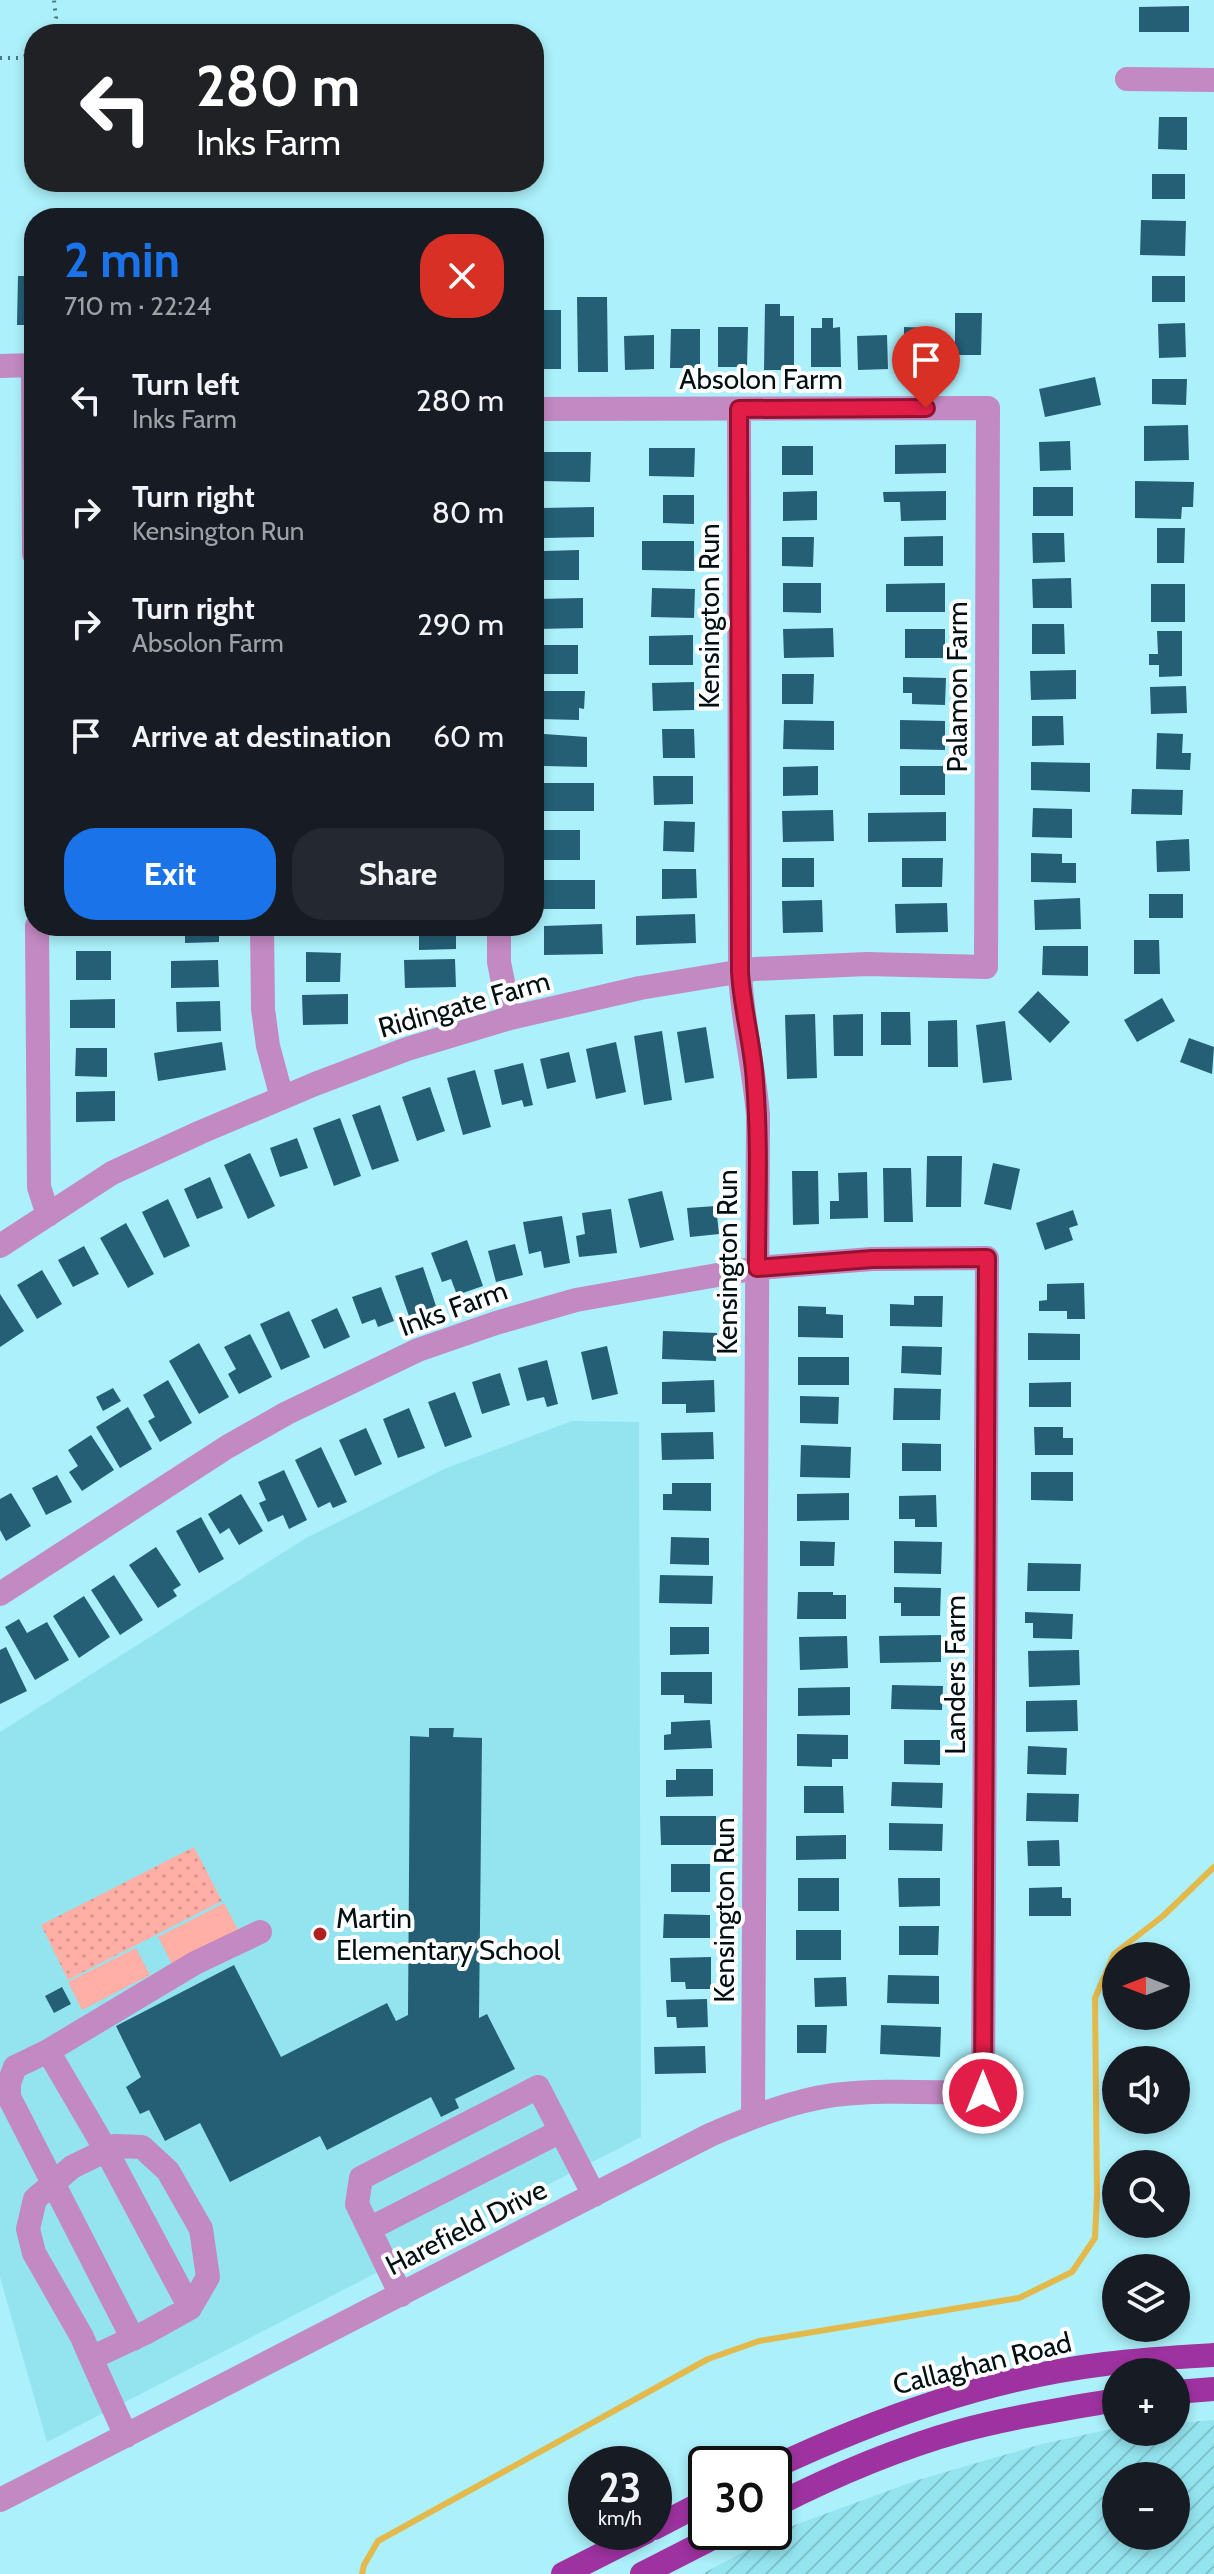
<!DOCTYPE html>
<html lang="en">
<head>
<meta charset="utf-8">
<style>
	body { margin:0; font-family:Cabin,sans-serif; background:#242831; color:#f1f3f6; height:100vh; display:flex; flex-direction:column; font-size:30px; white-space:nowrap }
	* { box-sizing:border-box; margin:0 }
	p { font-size:26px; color:#9ea1a6 }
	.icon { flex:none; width:44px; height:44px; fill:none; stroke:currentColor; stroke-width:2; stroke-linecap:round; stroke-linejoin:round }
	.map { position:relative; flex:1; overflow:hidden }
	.sheet { position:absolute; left:24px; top:208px; width:520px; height:728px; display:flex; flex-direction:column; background:#171b24; border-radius:32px; box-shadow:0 4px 12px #0003 }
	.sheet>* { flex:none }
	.banner { position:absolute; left:24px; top:24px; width:520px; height:168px; border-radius:32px; box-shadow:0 4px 12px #0003; background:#202124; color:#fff; overflow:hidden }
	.needle { width:52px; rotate:270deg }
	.controls { position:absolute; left:1102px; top:1942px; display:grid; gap:16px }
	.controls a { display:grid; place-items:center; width:88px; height:88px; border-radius:50%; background:#171b24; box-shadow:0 4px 12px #0003; font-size:40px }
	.speed { position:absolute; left:568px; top:2446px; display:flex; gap:16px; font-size:40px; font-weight:700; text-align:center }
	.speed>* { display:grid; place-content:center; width:104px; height:104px; border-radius:50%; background:#171b24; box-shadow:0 4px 12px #0003; line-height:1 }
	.speed small { font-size:20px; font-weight:400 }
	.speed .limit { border:4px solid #111; border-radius:12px; background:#fff; color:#111 }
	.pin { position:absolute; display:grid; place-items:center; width:68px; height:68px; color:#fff; margin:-82px -34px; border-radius:50% 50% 50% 0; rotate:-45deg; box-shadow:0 0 8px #0007 }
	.pin .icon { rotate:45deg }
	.me { position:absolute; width:88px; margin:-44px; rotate:0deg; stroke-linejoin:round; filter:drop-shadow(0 0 6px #0008) }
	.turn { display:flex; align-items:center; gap:28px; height:168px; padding:0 40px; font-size:36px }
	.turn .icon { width:104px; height:104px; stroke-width:2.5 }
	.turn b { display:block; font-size:56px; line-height:68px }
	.round { display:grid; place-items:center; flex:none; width:84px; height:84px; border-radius:32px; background:#242831 }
	.overview { display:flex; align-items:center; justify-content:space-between; height:136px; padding:0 40px }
	h1 { font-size:48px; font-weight:700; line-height:60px; color:#1a73e8 }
	.action { display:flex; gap:16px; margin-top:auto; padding:16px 40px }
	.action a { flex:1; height:92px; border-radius:32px; background:#1a73e8; color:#fff; font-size:32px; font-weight:700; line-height:92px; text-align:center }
	.action a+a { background:#242831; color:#f1f3f6 }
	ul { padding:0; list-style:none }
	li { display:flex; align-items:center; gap:24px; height:112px; padding:0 40px }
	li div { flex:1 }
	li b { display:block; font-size:30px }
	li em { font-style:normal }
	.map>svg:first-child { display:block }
</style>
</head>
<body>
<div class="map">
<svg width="1214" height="2574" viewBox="0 0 1214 2574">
	<defs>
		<pattern id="industrial-furrows" width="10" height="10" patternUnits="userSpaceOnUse" patternTransform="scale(2)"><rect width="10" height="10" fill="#94e4ef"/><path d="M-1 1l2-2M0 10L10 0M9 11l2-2" fill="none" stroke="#7ec3cc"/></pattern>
		<pattern id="grass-dots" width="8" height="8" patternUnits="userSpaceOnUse" patternTransform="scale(2)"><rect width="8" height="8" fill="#ffafa5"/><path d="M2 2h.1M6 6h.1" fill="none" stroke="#d9968d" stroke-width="1.8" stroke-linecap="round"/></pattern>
	</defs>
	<rect width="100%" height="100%" fill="#abf0fa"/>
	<path fill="#94e4ef" d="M572 1421 639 1422 641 2137 47 2442 0 2277V1732L306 1538 444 1469Z"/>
	<path fill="url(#industrial-furrows)" fill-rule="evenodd" d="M1214 2420V2574H702L792 2526 918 2480 1042 2444 1116 2428V2432H1176V2423ZM1176 2476V2536H1116V2476Z"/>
	<path fill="url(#grass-dots)" d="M194 1847 222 1901 68 1980 41 1925Z"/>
	<path fill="#ffafa5" d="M224 1903 238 1930 172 1964 158 1937Z
		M136 1948 150 1975 82 2010 68 1982Z"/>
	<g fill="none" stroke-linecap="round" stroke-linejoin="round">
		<path stroke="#e4b94c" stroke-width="6" d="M362 2574 364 2565 378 2541 708 2359 759 2341 1019 2298 1072 2272 1095 2238 1097 2195 1095 1998 1114 1954 1163 1916 1214 1867"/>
	</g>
	<path fill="#245f76" d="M1189 6V32H1139V7Z
		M1159 117H1187V150L1158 149Z
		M1152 174H1185V199H1152Z
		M1141 220 1186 221 1185 256 1140 255Z
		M18 276H34V325H17Z
		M1152 276H1185V302H1152Z
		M577 297H607L608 372H578Z
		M765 304H780V316H794V370H764Z
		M534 310H561V369H534Z
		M955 313H982L981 355H955Z
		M822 318H833V328L840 327 841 367H811V328H822Z
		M1185 323 1186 357 1159 358 1158 324Z
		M718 327H748L747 367H718Z
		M904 327 934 328V368L904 367Z
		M671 329H700V368H670Z
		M654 335V369L625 370 624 336Z
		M887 335 888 369 858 370 857 336Z
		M1095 377 1101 405 1045 417 1039 389Z
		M1152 379H1187L1186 405 1152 404Z
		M1188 425 1189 460 1144 461V426Z
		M1070 441 1071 470 1040 471 1039 442Z
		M946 444V473L895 474V445Z
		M782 446H813V475H782Z
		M649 448H695L694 477 649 476Z
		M541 452H591L590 482 541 481Z
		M1135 481 1194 482 1193 507H1182L1181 519 1135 518Z
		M1033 487H1073V516H1033Z
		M817 491V520L783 521V492Z
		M946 491V520L901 521 900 502H884L883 492Z
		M663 495H694V524L663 523Z
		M594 507V537L543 538 542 508Z
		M1157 528H1185L1184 563H1157Z
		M1032 533H1064L1065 562 1033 563Z
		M943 536V566H904V537Z
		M782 537H814L813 567 782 566Z
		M642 541H694V571L642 570Z
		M579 550V580H544V551Z
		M1071 578 1072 608H1033L1032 579Z
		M783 583H821V613L783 612Z
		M945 583V612H886V584Z
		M1151 584H1185V622H1151Z
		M652 588 695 589 694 618 651 617Z
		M583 598V628L538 629 537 599Z
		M1032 624H1064L1065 654H1032Z
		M833 628 834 657 784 658 783 629Z
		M905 629H945V658H905Z
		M1157 631H1182V676L1159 677V665H1149V654H1158Z
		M693 635V665H649V636Z
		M543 645H578V674H542Z
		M1076 670V699L1031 700 1030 671Z
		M782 674H814L813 704H782Z
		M903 677 946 678 945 705 912 704V693H903Z
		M694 682V710L653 711 652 683Z
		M1186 686 1187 713 1151 714 1150 687Z
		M540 691H585L584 709 579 708V720L540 719Z
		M1032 716H1063L1064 745 1032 746Z
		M784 720 834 721V750L783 749Z
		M900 720 945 721V750L900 749Z
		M662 729H694L695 758H663Z
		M1157 733 1183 734 1182 753H1191L1190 770 1156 769Z
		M544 734 587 737V767L544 766Z
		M1031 762 1090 763V792L1031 790Z
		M818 766V795L783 796V767Z
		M900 766H945V795H900Z
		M653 776H693V804L654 805Z
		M540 783H594V811H540Z
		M1132 789 1183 790 1182 815 1131 814Z
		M1033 808 1072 809V838L1032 837Z
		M833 810 834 841 783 842 782 811Z
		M946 812V841L868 842V813Z
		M664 821 695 822 694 852 663 851Z
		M541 830H580V860H541Z
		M1189 839 1190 871 1157 872 1156 841Z
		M1031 853 1062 854V863H1076V883L1031 882Z
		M782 858H814V887H782Z
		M902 858H943L942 887H902Z
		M662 869H696L697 898 662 899Z
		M543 880H595V909H543Z
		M1149 894H1183V918H1149Z
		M1080 898 1081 929 1035 930 1034 900Z
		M822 900 823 932 783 933 782 901Z
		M947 903 948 932 896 933 895 904Z
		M695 914 696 943 636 945V916Z
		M602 924 603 954 544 955V926Z
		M75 926H114V931H75Z
		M185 926H219V942L185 943Z
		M305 926H362V936L305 935Z
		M419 926H456V949L419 950Z
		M1134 940H1159L1160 974H1134Z
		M1043 946H1088V976L1042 975Z
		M76 951H111V980H76Z
		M306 952 341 953 340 982H306Z
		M455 959 456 987 405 988 404 960Z
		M218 960 219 987 171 988V961Z
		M1038 991 1070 1022 1050 1043 1018 1012Z
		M348 994V1024L303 1025 302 995Z
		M1162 998 1175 1021 1137 1042 1124 1020Z
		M115 999V1028H70V1000Z
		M220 1001 221 1031 177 1032 176 1002Z
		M881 1012H910L911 1045H881Z
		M815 1014 817 1078 787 1079 785 1015Z
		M863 1014V1056H834L833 1015Z
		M957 1020 958 1067H928V1021Z
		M1005 1021 1012 1080 983 1083 976 1025Z
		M706 1027 714 1078 685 1083 677 1032Z
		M662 1031 672 1100 644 1105 634 1036Z
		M1189 1038 1214 1047 1212 1074 1180 1062Z
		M222 1042 226 1070 158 1081 154 1053Z
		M616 1042 626 1092 596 1099 586 1049Z
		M76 1048H107V1077L75 1076Z
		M569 1052 576 1082 547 1089 540 1059Z
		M523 1063 533 1105 524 1107 522 1100 502 1105 494 1070Z
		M475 1070 491 1127 463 1135 447 1078Z
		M430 1087 445 1131 417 1141 402 1097Z
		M115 1091V1121L76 1122V1092Z
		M380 1105 399 1161 372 1170 352 1115Z
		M340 1118 361 1176 334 1186 313 1128Z
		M297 1138 308 1168 280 1177 270 1148Z
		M250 1153 275 1206 248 1219 224 1165Z
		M927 1156H962L961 1207H926Z
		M993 1163 1020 1169 1011 1210 984 1204Z
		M883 1168H911L913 1222H884Z
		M792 1171H818L819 1224 793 1225Z
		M867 1172 868 1218 830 1219V1201H839L838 1173Z
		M210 1177 223 1208 197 1219 184 1189Z
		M662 1191 674 1240 640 1248 628 1199Z
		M168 1199 190 1246 164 1258 142 1212Z
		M716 1206 719 1234 690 1237 687 1208Z
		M611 1209 617 1253 579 1257 576 1236 585 1234 582 1213Z
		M1073 1210 1078 1225 1069 1228 1073 1240 1045 1250 1036 1223Z
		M562 1216 570 1263 544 1268 541 1251 529 1254 523 1222Z
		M126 1223 154 1274 128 1288 100 1238Z
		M467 1240 483 1286 457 1295 451 1279 442 1282 431 1253Z
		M515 1244 523 1275 496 1282 488 1251Z
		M84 1246 99 1274 73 1287 58 1260Z
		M423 1267 437 1309 410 1319 395 1276Z
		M42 1270 62 1304 37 1319 17 1285Z
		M1084 1283 1085 1319H1067V1311H1039V1301L1047 1300V1284Z
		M381 1287 394 1321 378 1327 375 1319 362 1324 352 1297Z
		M0 1294 24 1331 0 1347Z
		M914 1296H943L942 1327 890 1326V1304L914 1305Z
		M798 1306 826 1307V1314L843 1315V1338L798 1337Z
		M337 1308 350 1337 324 1349 311 1320Z
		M289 1311 310 1357 281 1370 260 1324Z
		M663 1331 717 1333 716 1361 662 1359Z
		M1028 1333 1080 1334V1360H1028Z
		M250 1334 272 1377 239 1394 228 1374 236 1369 224 1347Z
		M199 1343 229 1397 199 1414 169 1361Z
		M607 1346 618 1394 592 1400 581 1352Z
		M902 1346 942 1347 941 1375 901 1373Z
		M798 1357H849V1385H798Z
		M547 1360 558 1404 547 1407 544 1397 527 1401 518 1368Z
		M500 1373 510 1405 482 1414 472 1382Z
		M168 1380 192 1423 160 1442 148 1421 155 1417 143 1395Z
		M714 1380 715 1412 686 1413V1404H662V1382Z
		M1071 1382V1407H1029V1383Z
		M113 1388 121 1401 103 1411 96 1397Z
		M894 1388 941 1389 940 1420H893Z
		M455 1392 472 1437 445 1447 428 1402Z
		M800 1396 839 1397 838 1424 800 1423Z
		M128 1407 152 1449 120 1468 96 1427Z
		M409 1408 425 1448 398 1458 383 1419Z
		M1034 1427H1063V1438H1073V1455H1035Z
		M366 1428 382 1464 355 1476 339 1440Z
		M713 1432 714 1459 662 1460 661 1433Z
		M91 1435 114 1470 82 1491 69 1472 78 1466 68 1450Z
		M902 1443 941 1444V1471H902Z
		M801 1445 851 1447 850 1478 800 1477Z
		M321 1447 347 1502 333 1508 330 1502 318 1508 295 1460Z
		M284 1470 307 1520 289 1529 283 1515 268 1522 259 1503 266 1500 258 1482Z
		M1031 1472H1073V1501L1031 1500Z
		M57 1475 72 1502 46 1515 32 1488Z
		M672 1483H711V1511L663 1510V1494H672Z
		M11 1493 31 1526 6 1541 0 1530V1499Z
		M849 1493V1520L797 1521V1494Z
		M241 1494 263 1531 239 1545 229 1528 220 1534 208 1514Z
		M936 1495 937 1527H915V1519H899V1496Z
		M201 1517 224 1559 199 1573 176 1531Z
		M671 1537 709 1538V1565L670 1564Z
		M800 1541 835 1542 834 1566H800Z
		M894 1541 942 1542 941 1574 894 1573Z
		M156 1547 181 1585 173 1590 177 1596 158 1608 129 1565Z
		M1028 1563 1081 1564 1080 1591H1027Z
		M114 1575 143 1620 120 1635 91 1590Z
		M660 1575 713 1576 712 1604 659 1603Z
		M894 1587 941 1588 940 1616H901V1603H894Z
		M798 1592H833V1595H846V1619H797Z
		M84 1596 110 1637 79 1658 53 1616Z
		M1025 1612 1073 1614 1072 1639 1033 1638V1623H1025Z
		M19 1619 27 1633 47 1622 69 1660 35 1680 5 1627Z
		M670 1627H709V1654L670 1655Z
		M941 1635V1662L880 1663 879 1636Z
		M847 1636 848 1668 800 1670 799 1637Z
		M6 1647 27 1691 0 1704V1650Z
		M1079 1650 1080 1685 1029 1687 1028 1651Z
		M661 1672H712V1704L684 1703V1695H661Z
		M892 1685 943 1686 942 1710 891 1709Z
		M850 1687V1715L798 1716V1688Z
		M1077 1700 1078 1731 1026 1732V1701Z
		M710 1720 712 1748 664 1750V1735L671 1734V1722Z
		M429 1728H454L453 1737 482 1738 479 2018 487 2014 515 2069 455 2099 459 2108 441 2117 431 2097 327 2150 320 2136 230 2182 200 2123 165 2141 149 2110 140 2114 126 2087 141 2077 116 2026 234 1965 281 2057 387 2003 396 2021 408 2015 410 1736 429 1737Z
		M797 1734 848 1735V1759H832V1767L797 1766Z
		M904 1740H940V1765L904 1764Z
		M1028 1746 1067 1748 1066 1775 1027 1774Z
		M676 1769H713V1796L666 1797V1780H676Z
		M892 1782 943 1783 942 1808 891 1806Z
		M804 1786H843L844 1813H804Z
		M1027 1793 1079 1794 1078 1822 1026 1821Z
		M660 1816H716V1845H661Z
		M889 1823 943 1824 942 1851 889 1850Z
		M846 1835V1859L796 1860V1836Z
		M1059 1840 1060 1866H1028L1027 1841Z
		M671 1864H710V1892H671Z
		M798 1878H839V1911H798Z
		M898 1878H940V1906L899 1907Z
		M1062 1887V1898H1071V1916H1029V1888Z
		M664 1914 710 1915V1938H663Z
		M899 1926H939L938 1955H899Z
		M796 1930H841V1960H796Z
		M711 1957V1989H686L685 1982H671L670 1958Z
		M888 1975 939 1976V2004L887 2003Z
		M846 1977 847 2006 815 2007 814 1978Z
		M62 1987 71 2004 54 2013 45 1996Z
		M707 1999 708 2027 677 2028 676 2017H667L666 2000Z
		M797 2025H827L826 2053H797Z
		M881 2025 941 2027 940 2057 880 2054Z
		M705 2046 706 2073 655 2074 654 2047Z"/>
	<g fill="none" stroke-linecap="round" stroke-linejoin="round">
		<path stroke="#4f787e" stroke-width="4" stroke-dasharray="2 6" stroke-linecap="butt" d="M52 34 56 18 54 0
			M0 58H20L34 53
			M743 2542 762 2532"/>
		<path stroke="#c289c2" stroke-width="24" d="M1127 79 1214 80
			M33 365 34 554
			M0 366 34 365
			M739 409 740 972C742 1020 754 1067 758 1115L753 2117
			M37 926 39 1187 48 1215
			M262 926 263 1009 268 1046 282 1098
			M499 926V962L510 1018
			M0 1246 112 1173 201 1132 315 1084 407 1049 510 1018 640 988 755 969 867 964 986 967 988 408 534 409
			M0 1594 227 1447 287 1413 418 1350 496 1323 576 1300 757 1268 872 1259 987 1258 983 2093C934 2093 883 2089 834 2095 791 2101 750 2118 710 2135L0 2500
			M48 2051 195 1963 260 1932
			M369 2229 561 2131
			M401 2295 357 2204 361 2178 538 2087 594 2195
			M133 2339 9 2097V2083L15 2067 48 2051 106 2150 190 2308
			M91 2358 147 2332 190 2308 208 2277 201 2229 168 2171 142 2147 115 2146 72 2167 35 2199 28 2229 34 2253 82 2337 91 2358 126 2436"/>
		<path stroke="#9f32a1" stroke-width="24" d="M1176 2392 1214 2389
			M774 2467C879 2418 989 2378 1105 2364 1141 2359 1178 2357 1214 2355
			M774 2506C833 2476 896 2449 960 2431 1012 2417 1064 2409 1116 2400
			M654 2528 706 2501
			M563 2574 646 2532
			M642 2574 724 2532"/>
	</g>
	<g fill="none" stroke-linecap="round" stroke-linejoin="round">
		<defs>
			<path id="route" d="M926 408 739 409 740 972C742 1009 753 1045 755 1082 760 1144 757 1206 757 1268L872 1259 987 1258 983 2093"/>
		</defs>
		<use href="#route" stroke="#92132f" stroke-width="20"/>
		<use href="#route" stroke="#e11d48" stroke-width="14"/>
	</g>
	<circle fill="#b0201f" stroke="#fff" stroke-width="3" cx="320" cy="1934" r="8"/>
	<g text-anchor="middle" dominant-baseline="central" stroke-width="8" stroke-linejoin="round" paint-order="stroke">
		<g font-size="28" fill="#001013" stroke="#fff">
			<text x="761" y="379">Absolon Farm</text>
			<text transform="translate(709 616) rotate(-90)">Kensington Run</text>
			<text transform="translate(957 687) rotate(-90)">Palamon Farm</text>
			<text transform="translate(464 1004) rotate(-16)">Ridingate Farm</text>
			<text transform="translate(727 1262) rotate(-90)">Kensington Run</text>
			<text transform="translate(453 1308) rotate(-20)">Inks Farm</text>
			<text transform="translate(955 1675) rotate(-90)">Landers Farm</text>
			<text transform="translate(724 1910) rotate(-90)">Kensington Run</text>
			<text transform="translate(466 2227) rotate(-27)">Harefield Drive</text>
			<text transform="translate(982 2363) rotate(-14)">Callaghan Road</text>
		</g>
		<g font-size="28" fill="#001013" stroke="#fff" text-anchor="start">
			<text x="336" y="1918">Martin<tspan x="336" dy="32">Elementary School</tspan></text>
		</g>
	</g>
</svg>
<div class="controls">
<a><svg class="needle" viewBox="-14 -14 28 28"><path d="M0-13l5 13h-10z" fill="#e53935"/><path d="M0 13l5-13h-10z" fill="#9ea1a6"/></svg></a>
<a><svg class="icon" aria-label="sound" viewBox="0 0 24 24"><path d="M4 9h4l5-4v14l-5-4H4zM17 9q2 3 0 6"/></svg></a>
<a><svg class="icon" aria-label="search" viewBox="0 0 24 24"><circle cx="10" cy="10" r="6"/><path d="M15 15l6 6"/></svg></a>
<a><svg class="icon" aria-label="layers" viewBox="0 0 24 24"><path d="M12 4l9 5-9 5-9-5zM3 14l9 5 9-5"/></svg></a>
<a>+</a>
<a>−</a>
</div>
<div class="speed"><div>23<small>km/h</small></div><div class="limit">30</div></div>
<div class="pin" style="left:926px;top:408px;background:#d93025"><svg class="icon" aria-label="arrive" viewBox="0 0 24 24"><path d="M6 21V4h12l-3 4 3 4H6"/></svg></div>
<svg class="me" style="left:983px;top:2093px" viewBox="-20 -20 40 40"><circle r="17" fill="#e11d48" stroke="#fff" stroke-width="3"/><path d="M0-11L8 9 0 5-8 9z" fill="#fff"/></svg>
<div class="banner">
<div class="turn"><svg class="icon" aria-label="left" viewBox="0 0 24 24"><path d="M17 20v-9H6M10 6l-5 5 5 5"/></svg><div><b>280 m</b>Inks Farm</div></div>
</div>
<section class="sheet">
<div class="overview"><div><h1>2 min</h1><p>710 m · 22:24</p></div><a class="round" style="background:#d93025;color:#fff"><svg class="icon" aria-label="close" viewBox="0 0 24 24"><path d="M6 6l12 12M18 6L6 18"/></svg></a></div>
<ul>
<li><svg class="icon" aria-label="left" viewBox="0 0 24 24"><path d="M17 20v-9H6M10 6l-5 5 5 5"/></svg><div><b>Turn left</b><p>Inks Farm</p></div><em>280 m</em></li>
<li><svg class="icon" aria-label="right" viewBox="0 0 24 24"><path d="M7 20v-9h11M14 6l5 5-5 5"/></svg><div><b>Turn right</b><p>Kensington Run</p></div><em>80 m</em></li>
<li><svg class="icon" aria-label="right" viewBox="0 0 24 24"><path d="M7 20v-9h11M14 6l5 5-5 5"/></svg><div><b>Turn right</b><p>Absolon Farm</p></div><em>290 m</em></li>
<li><svg class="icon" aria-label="arrive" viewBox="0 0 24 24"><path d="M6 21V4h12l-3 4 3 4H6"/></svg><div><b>Arrive at destination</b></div><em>60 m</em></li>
</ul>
<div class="action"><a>Exit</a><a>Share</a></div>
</section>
</div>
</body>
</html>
